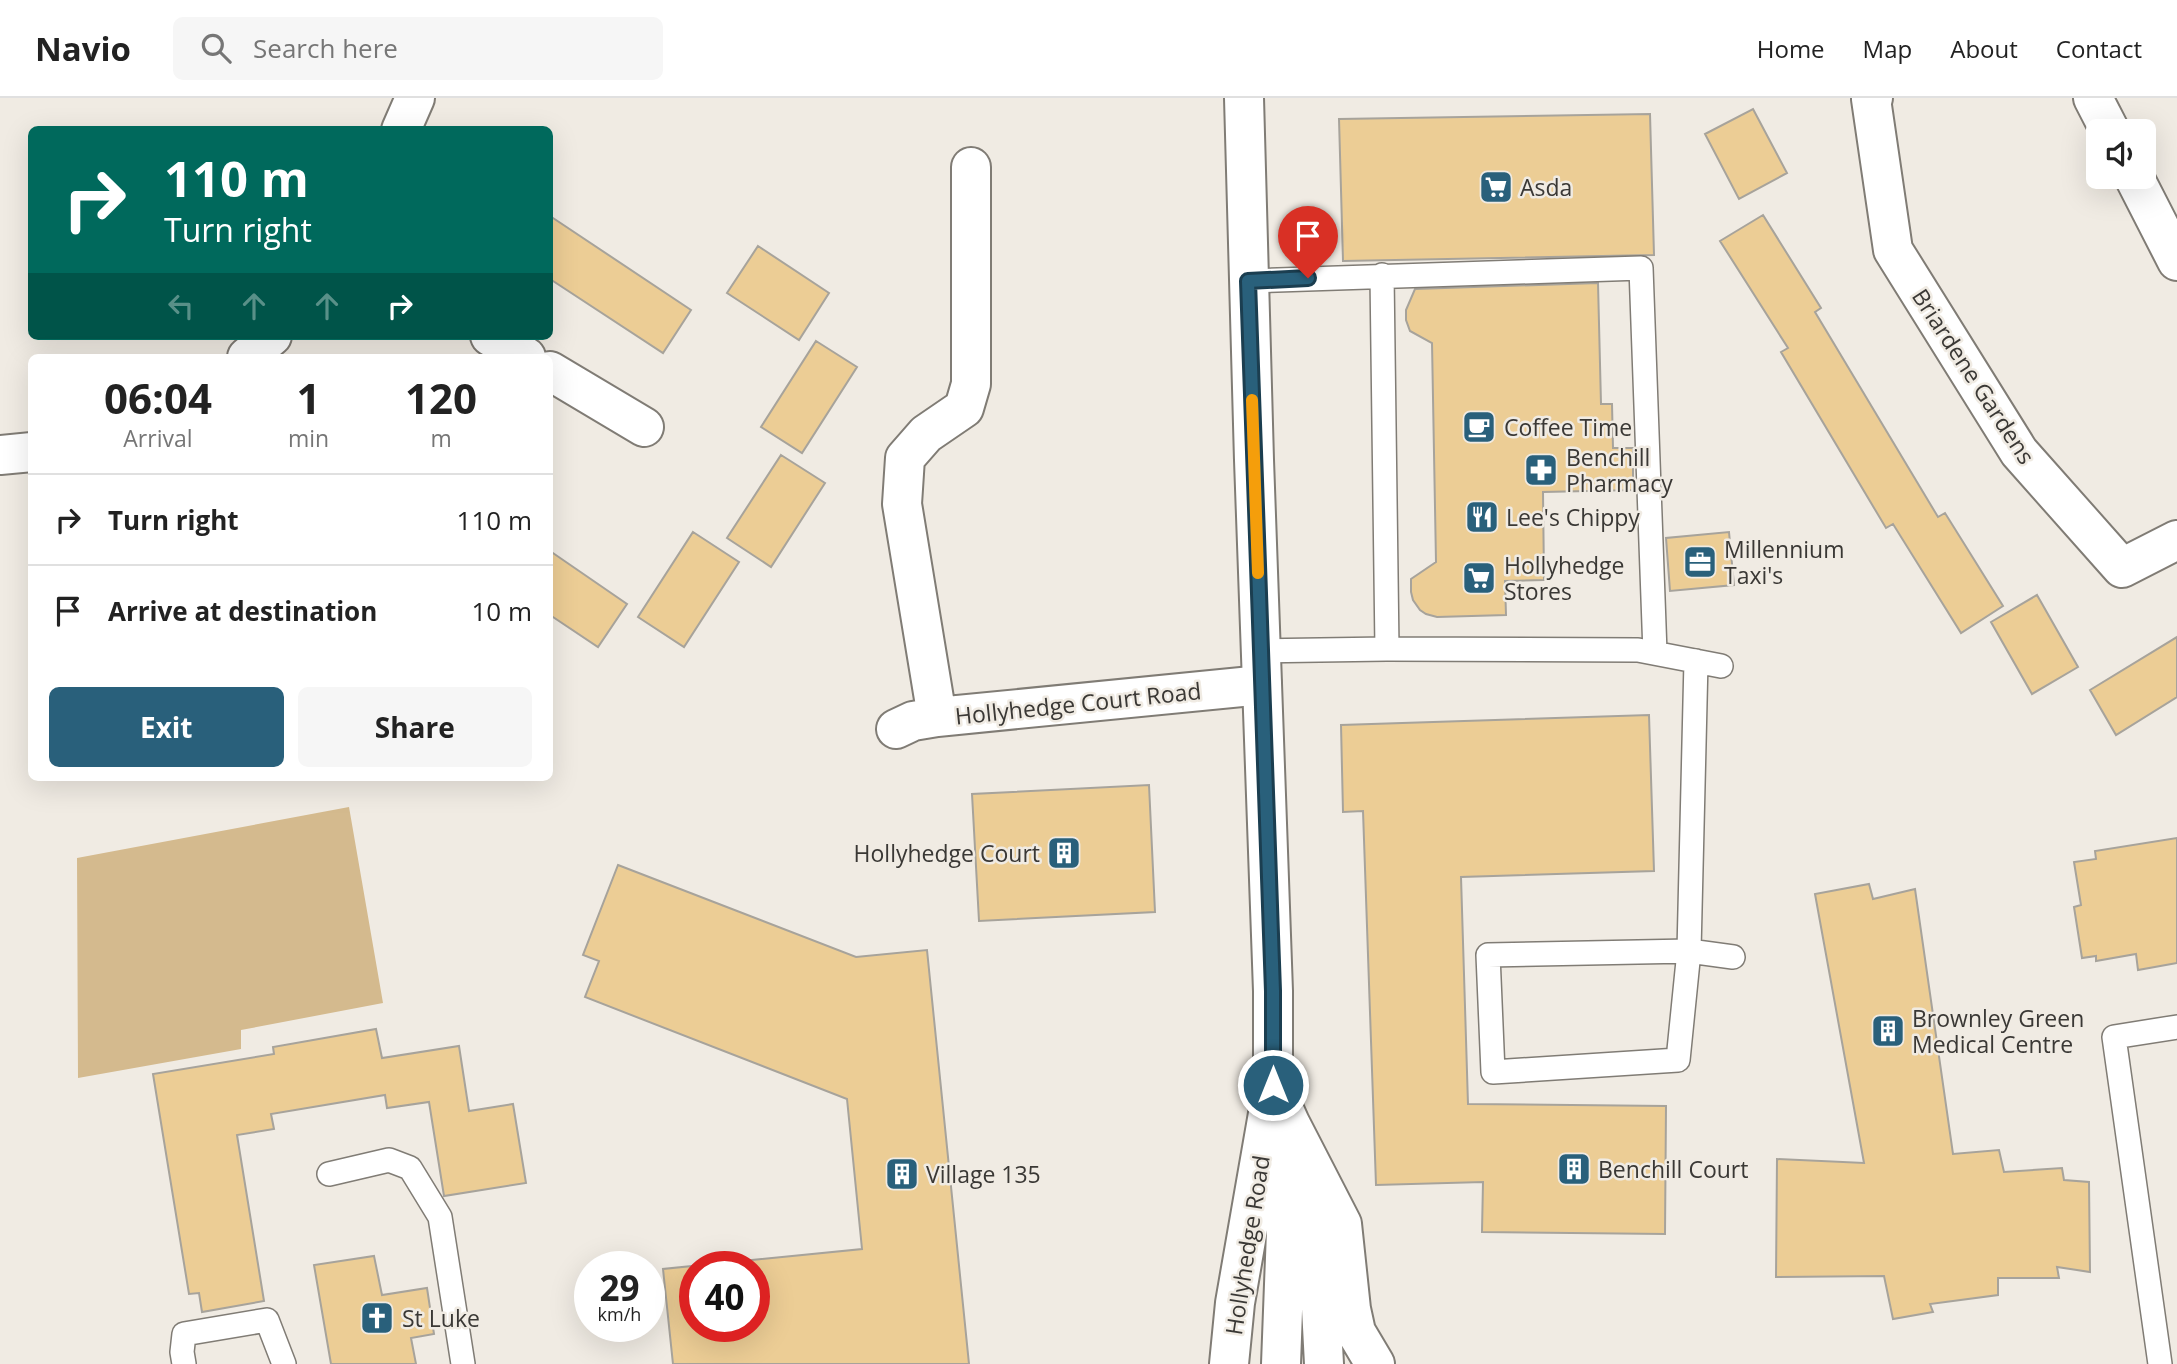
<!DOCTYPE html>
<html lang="en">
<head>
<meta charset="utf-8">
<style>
	body { margin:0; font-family:"Open Sans",sans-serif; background:#f6f6f6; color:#222; height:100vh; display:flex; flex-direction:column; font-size:26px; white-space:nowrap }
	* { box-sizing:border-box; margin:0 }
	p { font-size:23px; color:#767676 }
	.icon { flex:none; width:38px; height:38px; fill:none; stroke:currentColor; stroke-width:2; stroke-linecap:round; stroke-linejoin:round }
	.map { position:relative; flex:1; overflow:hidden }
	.side { position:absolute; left:28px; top:256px; width:525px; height:427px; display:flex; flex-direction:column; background:#fff; border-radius:10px; box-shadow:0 7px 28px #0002 }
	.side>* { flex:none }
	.top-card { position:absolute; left:28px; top:28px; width:525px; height:214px; border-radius:10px; box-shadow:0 7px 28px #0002; background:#00695c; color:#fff; overflow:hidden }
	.tools { position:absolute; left:2086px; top:21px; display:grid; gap:14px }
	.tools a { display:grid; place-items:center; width:70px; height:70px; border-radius:10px; background:#fff; box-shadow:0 7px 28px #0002; font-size:35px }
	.speed { position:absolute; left:574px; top:1153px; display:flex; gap:14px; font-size:35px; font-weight:700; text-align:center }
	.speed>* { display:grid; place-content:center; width:91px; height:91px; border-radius:50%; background:#fff; box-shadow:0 7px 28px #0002; line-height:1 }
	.speed small { font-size:18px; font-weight:400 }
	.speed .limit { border:10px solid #d22; background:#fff; color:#111 }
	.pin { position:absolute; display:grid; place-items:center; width:60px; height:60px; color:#fff; margin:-72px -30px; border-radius:50% 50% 50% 0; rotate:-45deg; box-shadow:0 0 7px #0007 }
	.pin .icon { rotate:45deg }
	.me { position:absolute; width:77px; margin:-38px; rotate:0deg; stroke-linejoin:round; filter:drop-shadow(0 0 5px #0008) }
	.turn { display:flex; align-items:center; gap:24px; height:147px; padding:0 21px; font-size:32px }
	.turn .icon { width:91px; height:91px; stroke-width:2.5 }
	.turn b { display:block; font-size:49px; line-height:60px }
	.lanes { display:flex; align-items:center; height:66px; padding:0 21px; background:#0003; justify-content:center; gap:35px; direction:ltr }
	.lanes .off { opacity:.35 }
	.eta { display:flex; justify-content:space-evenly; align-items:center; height:119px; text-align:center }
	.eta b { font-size:42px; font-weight:700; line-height:49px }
	.action { display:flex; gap:14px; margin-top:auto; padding:14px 21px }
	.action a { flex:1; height:80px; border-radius:10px; background:#29607b; color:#fff; font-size:28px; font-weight:700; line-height:80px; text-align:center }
	.action a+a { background:#f6f6f6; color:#222 }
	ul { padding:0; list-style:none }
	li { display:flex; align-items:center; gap:21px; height:91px; padding:0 21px; border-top:2px solid #e0e0e0 }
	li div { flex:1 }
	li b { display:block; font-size:26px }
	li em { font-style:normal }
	header { display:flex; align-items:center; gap:42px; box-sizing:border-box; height:98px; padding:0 35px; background:#fff; border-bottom:2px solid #e0e0e0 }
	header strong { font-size:33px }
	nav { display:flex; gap:38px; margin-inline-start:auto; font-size:24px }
	.search { width:490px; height:63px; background:#f6f6f6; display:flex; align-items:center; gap:18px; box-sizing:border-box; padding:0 24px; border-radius:10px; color:#767676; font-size:26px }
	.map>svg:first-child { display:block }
</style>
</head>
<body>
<header>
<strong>Navio</strong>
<div class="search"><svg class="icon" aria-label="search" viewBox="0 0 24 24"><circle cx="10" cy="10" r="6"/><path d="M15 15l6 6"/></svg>Search here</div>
<nav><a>Home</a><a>Map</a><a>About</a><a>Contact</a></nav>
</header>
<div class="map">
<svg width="2177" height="1266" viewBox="0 0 2177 1266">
	<rect width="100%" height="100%" fill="#f0ebe3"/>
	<path fill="#d4ba8e" d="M349 709 383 905 241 932V951L78 980 77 760Z"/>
	<path fill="#eccd95" stroke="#a7a39b" stroke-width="2" fill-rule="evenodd" d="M1753 11 1787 75 1739 101 1705 36Z
		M1650 16 1654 157 1343 163 1339 21Z
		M1763 117 1821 210 1815 214 1938 419 1945 415 2003 508 1961 535 1893 426 1886 430 1781 254 1788 250 1720 143Z
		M550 118 691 212 663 255 550 181Z
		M758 148 829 195 799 242 727 195Z
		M1598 185 1601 306H1612L1613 350H1633V392L1543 394 1544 482 1505 483 1506 517 1437 519 1426 516 1420 512 1413 502 1411 494V481L1436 464 1432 245 1410 233 1406 222V212L1415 191Z
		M816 243 857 269 802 355 761 329Z
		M781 357 825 385 771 469 727 440Z
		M693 434 739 464 684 549 638 519Z
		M1729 434 1734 487 1670 493 1666 440Z
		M550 453 627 506 598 549 550 517Z
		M2037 497 2078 569 2032 596 1991 524Z
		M2177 539V599L2116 637 2090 592Z
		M1649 617 1654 773 1461 779 1468 1006 1666 1008 1665 1136 1482 1134 1483 1084 1376 1087 1363 713 1343 714 1341 627Z
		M1149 687 1155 814 979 823 972 696Z
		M2177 740V865L2138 872 2136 856 2096 863V858L2082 860 2074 809 2081 807 2074 764 2096 761 2095 753Z
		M618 767 856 859 927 852 969 1266H673L663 1171 862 1151 847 1001 585 899 599 863 583 857ZM695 1169H754V1228H695Z
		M1869 786 1873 801 1915 791 1953 1056 1999 1052 2004 1074 2062 1070 2064 1082 2089 1084 2090 1174 2057 1169 2059 1180H1998V1197L1930 1206 1933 1214 1893 1221 1884 1178 1776 1179 1777 1061 1864 1065 1815 796Z
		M376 931 382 960 459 948 469 1013 513 1006 526 1085 444 1098 429 1004 387 1010 385 997 271 1016 274 1031 237 1037 264 1203 202 1214 199 1195 189 1196 153 976 274 956 273 949Z
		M374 1158 382 1197 427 1190 434 1236 411 1240 416 1266H331L314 1167Z"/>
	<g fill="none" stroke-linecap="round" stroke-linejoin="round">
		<defs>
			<path id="service" d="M1382 177 1387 551
				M1248 183 1641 170 1655 555
				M1261 553 1387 551 1638 552 1721 568
				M1696 563 1689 853 1733 859
				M1689 853 1678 962 1493 974 1488 857Z
				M329 1076 389 1062 410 1070 440 1119 463 1266
				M184 1266 182 1254 184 1236 267 1222 284 1266
				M2160 1266 2114 939 2177 929"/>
			<path id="minor" d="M1873 0 1871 1 1893 152 2019 354 2122 470 2177 442
				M2093 0 2110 33
				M401 32 415 0
				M2134 79 2177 163
				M490 238 526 259
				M247 259 272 238
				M550 273 644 329
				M0 357 32 354
				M937 619 902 406 905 360 926 336 964 310 971 286V69
				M896 631 913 623 937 619 1262 587"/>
			<path id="tertiary" d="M1273 987 1290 1025 1342 1126 1351 1211 1356 1234 1375 1266
				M1315 1097 1324 1266
				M1229 1266 1235 1205 1273 987V893L1254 362 1244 0
				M1281 1266 1290 1027"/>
		</defs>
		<use href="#service" stroke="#807c75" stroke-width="26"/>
		<use href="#minor" stroke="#807c75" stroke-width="42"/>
		<use href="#tertiary" stroke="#807c75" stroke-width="42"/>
		<use href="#service" stroke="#fff" stroke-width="23"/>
		<use href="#minor" stroke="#fff" stroke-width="38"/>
		<use href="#tertiary" stroke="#fff" stroke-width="38"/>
	</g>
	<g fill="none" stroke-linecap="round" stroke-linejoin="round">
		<defs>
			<path id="route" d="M1273 987V893L1248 183 1308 180"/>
		</defs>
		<use href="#route" stroke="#1b3e50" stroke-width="18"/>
		<use href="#route" stroke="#29607b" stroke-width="12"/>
		<path stroke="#f59e0b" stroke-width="12" d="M1252 302 1258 475"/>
	</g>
	<defs>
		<symbol id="supermarket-square" viewBox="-11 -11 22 22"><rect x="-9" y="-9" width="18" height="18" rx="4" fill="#29607b" stroke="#f0ebe3"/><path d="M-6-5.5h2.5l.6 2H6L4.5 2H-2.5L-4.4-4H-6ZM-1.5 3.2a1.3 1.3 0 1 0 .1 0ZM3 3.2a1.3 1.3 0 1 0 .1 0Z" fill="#fff"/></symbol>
		<symbol id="cafe-square" viewBox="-11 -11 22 22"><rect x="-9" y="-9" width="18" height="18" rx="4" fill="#29607b" stroke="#f0ebe3"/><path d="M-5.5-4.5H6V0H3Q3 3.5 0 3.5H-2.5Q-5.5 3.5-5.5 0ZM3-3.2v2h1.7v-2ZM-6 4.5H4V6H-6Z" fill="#fff"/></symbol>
		<symbol id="pharmacy-square" viewBox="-11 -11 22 22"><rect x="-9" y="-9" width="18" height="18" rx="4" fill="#29607b" stroke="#f0ebe3"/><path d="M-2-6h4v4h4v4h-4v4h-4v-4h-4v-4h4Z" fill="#fff"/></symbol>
		<symbol id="restaurant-square" viewBox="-11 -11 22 22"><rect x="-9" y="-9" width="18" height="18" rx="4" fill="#29607b" stroke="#f0ebe3"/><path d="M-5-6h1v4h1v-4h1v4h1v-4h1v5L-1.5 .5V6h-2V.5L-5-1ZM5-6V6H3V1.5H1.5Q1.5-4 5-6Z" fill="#fff"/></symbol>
		<symbol id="office-square" viewBox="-11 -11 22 22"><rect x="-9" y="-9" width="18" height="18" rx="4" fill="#29607b" stroke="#f0ebe3"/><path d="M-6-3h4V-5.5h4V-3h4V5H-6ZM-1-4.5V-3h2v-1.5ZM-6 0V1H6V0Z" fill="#fff"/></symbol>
		<symbol id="building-square" viewBox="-11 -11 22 22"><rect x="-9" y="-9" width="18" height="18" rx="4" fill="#29607b" stroke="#f0ebe3"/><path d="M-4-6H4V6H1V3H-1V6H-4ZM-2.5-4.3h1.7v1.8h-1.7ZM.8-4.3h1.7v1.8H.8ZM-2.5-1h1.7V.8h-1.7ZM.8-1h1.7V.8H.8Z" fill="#fff"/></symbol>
		<symbol id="church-square" viewBox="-11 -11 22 22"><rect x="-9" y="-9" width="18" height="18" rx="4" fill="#29607b" stroke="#f0ebe3"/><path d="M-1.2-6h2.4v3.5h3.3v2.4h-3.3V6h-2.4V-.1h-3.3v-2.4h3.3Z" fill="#fff"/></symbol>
	</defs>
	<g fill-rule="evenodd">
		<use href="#supermarket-square" x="1477" y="70" width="38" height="38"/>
		<use href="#cafe-square" x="1460" y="310" width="38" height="38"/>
		<use href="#pharmacy-square" x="1522" y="353" width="38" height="38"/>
		<use href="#restaurant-square" x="1463" y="400" width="38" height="38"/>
		<use href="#office-square" x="1681" y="445" width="38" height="38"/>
		<use href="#supermarket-square" x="1460" y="461" width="38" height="38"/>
		<use href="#building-square" x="1045" y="736" width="38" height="38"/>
		<use href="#building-square" x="1869" y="914" width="38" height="38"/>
		<use href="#building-square" x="1555" y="1052" width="38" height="38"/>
		<use href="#building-square" x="883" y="1057" width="38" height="38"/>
		<use href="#church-square" x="358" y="1201" width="38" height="38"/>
	</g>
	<g text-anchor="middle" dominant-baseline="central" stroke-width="5" stroke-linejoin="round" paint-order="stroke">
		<g font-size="23" fill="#3a3835" stroke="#f0ebe3" text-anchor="start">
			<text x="1520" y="89">Asda</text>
			<text x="1504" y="329">Coffee Time</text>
			<text x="1566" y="359">Benchill<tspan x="1566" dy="26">Pharmacy</tspan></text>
			<text x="1506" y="419">Lee's Chippy</text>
			<text x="1724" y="451">Millennium<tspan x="1724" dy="26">Taxi's</tspan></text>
			<text x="1504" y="467">Hollyhedge<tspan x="1504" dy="26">Stores</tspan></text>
			<text x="1040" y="755" text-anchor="end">Hollyhedge Court</text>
			<text x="1912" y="920">Brownley Green<tspan x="1912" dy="26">Medical Centre</tspan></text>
			<text x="1598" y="1071">Benchill Court</text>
			<text x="926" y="1076">Village 135</text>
			<text x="402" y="1220">St Luke</text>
		</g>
		<g font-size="23" fill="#3a3835" stroke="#f0ebe3">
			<text transform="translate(1974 278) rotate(57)">Briardene Gardens</text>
			<text transform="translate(1078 605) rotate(-6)">Hollyhedge Court Road</text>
			<text transform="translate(1247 1147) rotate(-81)">Hollyhedge Road</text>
		</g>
	</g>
</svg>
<div class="tools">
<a><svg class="icon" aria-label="sound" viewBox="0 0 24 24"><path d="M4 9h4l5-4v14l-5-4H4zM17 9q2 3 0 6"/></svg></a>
</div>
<div class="speed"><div>29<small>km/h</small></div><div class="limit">40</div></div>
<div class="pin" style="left:1308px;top:180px;background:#d93025"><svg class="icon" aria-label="arrive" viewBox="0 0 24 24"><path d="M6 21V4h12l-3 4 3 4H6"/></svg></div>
<svg class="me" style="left:1273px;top:987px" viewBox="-20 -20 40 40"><circle r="17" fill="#29607b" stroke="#fff" stroke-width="3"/><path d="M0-11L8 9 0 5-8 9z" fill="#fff"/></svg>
<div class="top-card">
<div class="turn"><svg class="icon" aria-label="right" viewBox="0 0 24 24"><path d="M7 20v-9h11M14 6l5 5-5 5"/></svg><div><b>110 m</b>Turn right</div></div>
<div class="lanes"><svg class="icon off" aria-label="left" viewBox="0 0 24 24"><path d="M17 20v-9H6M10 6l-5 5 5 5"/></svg><svg class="icon off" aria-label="ahead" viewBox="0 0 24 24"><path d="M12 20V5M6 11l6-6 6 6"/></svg><svg class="icon off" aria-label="ahead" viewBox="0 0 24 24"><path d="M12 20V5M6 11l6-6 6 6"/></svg><svg class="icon" aria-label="right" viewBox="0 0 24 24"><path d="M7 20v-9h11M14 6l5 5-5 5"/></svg></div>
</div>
<section class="side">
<div class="eta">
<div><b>06:04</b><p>Arrival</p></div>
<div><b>1</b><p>min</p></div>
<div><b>120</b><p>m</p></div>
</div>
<ul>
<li><svg class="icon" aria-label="right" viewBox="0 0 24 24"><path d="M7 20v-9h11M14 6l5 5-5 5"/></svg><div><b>Turn right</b></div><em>110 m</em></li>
<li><svg class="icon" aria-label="arrive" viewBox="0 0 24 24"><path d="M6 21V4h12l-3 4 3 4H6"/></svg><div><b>Arrive at destination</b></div><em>10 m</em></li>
</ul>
<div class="action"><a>Exit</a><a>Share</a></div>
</section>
</div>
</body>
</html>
